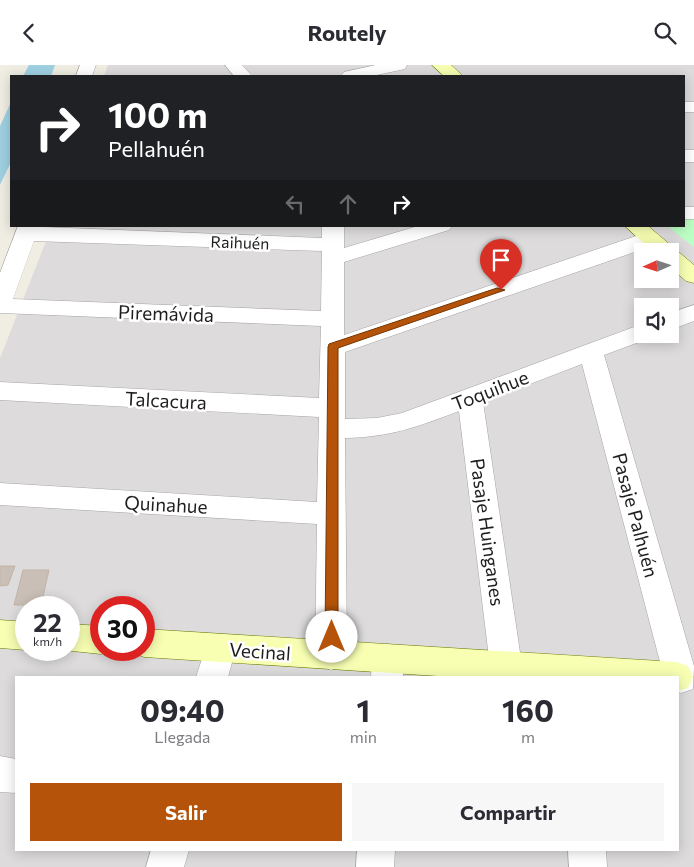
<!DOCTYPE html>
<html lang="es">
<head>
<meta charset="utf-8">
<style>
	body { margin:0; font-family:Commissioner,sans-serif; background:#f7f7f7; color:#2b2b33; height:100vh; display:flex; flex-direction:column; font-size:19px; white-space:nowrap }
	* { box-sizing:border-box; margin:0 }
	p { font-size:16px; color:#7c7c81 }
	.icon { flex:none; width:28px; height:28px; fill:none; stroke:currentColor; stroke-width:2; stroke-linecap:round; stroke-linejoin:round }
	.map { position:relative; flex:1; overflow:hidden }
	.side { position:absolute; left:15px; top:611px; width:664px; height:175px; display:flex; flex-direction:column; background:#fff; border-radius:0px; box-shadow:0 2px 12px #0003 }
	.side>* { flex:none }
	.top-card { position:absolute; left:10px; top:10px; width:675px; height:152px; border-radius:0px; box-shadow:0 2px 12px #0003; background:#202124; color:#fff; overflow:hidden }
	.needle { width:32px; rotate:267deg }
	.controls { position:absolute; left:634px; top:178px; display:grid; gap:10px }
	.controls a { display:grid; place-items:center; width:45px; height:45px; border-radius:0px; background:#fff; box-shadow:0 2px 12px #0003; font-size:25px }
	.speed { position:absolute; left:15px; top:531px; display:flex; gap:10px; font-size:25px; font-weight:700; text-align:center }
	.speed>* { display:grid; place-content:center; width:65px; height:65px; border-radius:50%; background:#fff; box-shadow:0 2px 12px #0003; line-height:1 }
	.speed small { font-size:12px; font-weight:400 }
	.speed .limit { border:8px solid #d22; background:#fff; color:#111 }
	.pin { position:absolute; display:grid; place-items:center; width:42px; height:42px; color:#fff; margin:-51px -21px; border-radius:50% 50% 50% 0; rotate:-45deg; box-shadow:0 0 5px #0007 }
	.pin .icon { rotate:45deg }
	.me { position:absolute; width:55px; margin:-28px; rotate:0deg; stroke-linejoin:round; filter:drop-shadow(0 0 4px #0008) }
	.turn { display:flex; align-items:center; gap:18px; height:105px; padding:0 15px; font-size:22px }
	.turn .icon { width:65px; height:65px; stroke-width:2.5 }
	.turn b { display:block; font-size:35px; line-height:42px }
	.lanes { display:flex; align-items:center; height:48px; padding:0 15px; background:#0003; justify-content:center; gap:25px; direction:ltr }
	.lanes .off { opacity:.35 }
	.eta { display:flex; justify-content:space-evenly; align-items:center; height:85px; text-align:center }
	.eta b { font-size:30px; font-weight:700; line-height:35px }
	.primary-button { display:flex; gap:10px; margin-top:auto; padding:10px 15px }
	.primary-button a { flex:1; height:58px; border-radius:0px; background:#b45309; color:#fff; font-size:20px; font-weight:700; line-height:58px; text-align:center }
	.primary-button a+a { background:#f7f7f7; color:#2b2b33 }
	header { display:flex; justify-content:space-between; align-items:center; height:65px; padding:0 15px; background:#fff; font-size:22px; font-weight:700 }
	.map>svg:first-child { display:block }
</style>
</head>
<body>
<header><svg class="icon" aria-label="back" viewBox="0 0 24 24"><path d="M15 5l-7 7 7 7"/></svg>Routely<svg class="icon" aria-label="search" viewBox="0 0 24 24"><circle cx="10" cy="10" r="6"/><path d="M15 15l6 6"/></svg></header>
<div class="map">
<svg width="694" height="802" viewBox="0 0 694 802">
	<rect width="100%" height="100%" fill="#f0ede3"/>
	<path fill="#dddbdb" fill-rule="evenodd" d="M108 0H694V802H0V293L52 161H684V11H104ZM642 186H670V214H642ZM642 241H670V269H642ZM26 542H69V585H26ZM101 542H144V585H101ZM16 612H678V785H16Z"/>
	<path fill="#bcffc4" d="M684 154H694V182L667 161H684Z"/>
	<path fill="#9fd1e3" d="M29 0H55L51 11H23Z
		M11 37V97L0 120V61Z"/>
	<path fill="#c9bfb6" stroke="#c4b3a4" d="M0 501H15L8 520 0 521Z
		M23 505H49L41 540H14Z"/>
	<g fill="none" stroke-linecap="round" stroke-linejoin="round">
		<defs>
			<path id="street" d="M80 0H96L92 11H76Z
				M225 0H242L252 11H234Z
				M376 0H407L405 4 372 11H341L344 7Z
				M684 37H694V47H684Z
				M684 85H694V97H684Z
				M684 142H694V154H684Z
				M18 161 322 173V161H344V183L418 161H452L449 165 344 197V270L642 169 650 168 658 169 661 174 658 179 345 287V354L377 353 402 348 642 259V269H653L650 273 604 290 694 601 693 624 681 628 678 627V612H664L582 299 483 337 522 601 515 612 494 611 490 601 459 346C417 362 391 372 345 373L347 590 343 600 331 605 319 600 315 590 317 459 0 440V418L317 437 319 352 0 335V317L319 333 321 261 0 248V208ZM34 176 322 186 321 246 13 234Z
				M694 240V256L670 265V248Z
				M220 569 231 573 236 583 228 612H196L209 573Z
				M388 579 400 584 404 594 403 612H371L372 594 376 584Z
				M0 691 16 694V728L0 727Z
				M151 785H189L184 802H146Z
				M357 785H395L394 802H356Z
				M568 785H606L607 802H569Z"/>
			<path id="secondary" d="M432 0H451L463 11H444Z
				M625 161H648L694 200V218L686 216 670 202V186H652Z
				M0 555 26 557V585L0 583Z
				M69 559 101 561V585H112L101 589 63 585H69Z
				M144 564 676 597 688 601 693 612 688 623 678 626V612H453L144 592 133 588 131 585H144Z"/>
		</defs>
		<use href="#street" stroke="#a5a5a5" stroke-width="1"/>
		<use href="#secondary" stroke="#697b00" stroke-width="1"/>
		<use href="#street" fill="#fff" fill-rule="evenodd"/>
		<use href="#secondary" fill="#f8ffb3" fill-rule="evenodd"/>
	</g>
	<path fill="#b45309" stroke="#753606" d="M497 223 505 225 338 283V572L336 577H327L325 572 328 282 329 279Z"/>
	<g text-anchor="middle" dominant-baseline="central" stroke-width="5" stroke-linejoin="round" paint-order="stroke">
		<g font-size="16" fill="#1e1e1e" stroke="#fff">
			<text transform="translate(240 177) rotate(2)">Raihuén</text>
		</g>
		<g font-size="19" fill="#1e1e1e" stroke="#fff">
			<text transform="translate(166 248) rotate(2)">Piremávida</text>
			<text transform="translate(490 325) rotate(-21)">Toquihue</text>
			<text transform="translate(166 335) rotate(3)">Talcacura</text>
			<text transform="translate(166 439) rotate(3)">Quinahue</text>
			<text transform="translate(636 450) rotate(75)">Pasaje Palhuén</text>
			<text transform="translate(488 467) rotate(82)">Pasaje Huinganes</text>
			<text transform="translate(260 586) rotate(4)">Vecinal</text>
		</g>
	</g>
</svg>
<div class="controls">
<a><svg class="needle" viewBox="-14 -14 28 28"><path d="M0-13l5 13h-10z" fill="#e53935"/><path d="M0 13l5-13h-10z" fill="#7c7c81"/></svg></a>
<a><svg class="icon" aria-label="sound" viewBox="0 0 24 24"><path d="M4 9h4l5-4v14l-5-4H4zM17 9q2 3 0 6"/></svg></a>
</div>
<div class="speed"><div>22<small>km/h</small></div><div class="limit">30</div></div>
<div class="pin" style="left:501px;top:225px;background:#d93025"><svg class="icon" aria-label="arrive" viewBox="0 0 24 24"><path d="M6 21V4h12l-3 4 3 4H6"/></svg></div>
<svg class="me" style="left:332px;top:572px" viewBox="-20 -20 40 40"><circle r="19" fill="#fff"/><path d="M0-13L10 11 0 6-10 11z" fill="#b45309"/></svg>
<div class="top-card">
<div class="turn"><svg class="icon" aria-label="right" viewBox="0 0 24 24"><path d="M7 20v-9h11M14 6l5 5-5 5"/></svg><div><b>100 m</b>Pellahuén</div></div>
<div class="lanes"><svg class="icon off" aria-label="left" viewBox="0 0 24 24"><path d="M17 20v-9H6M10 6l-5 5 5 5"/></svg><svg class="icon off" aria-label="ahead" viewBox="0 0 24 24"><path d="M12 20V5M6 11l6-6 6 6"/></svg><svg class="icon" aria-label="right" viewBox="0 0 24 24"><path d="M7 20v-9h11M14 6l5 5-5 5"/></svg></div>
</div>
<section class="side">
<div class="eta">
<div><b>09:40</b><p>Llegada</p></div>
<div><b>1</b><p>min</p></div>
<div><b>160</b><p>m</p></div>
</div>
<div class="primary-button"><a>Salir</a><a>Compartir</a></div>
</section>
</div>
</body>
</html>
